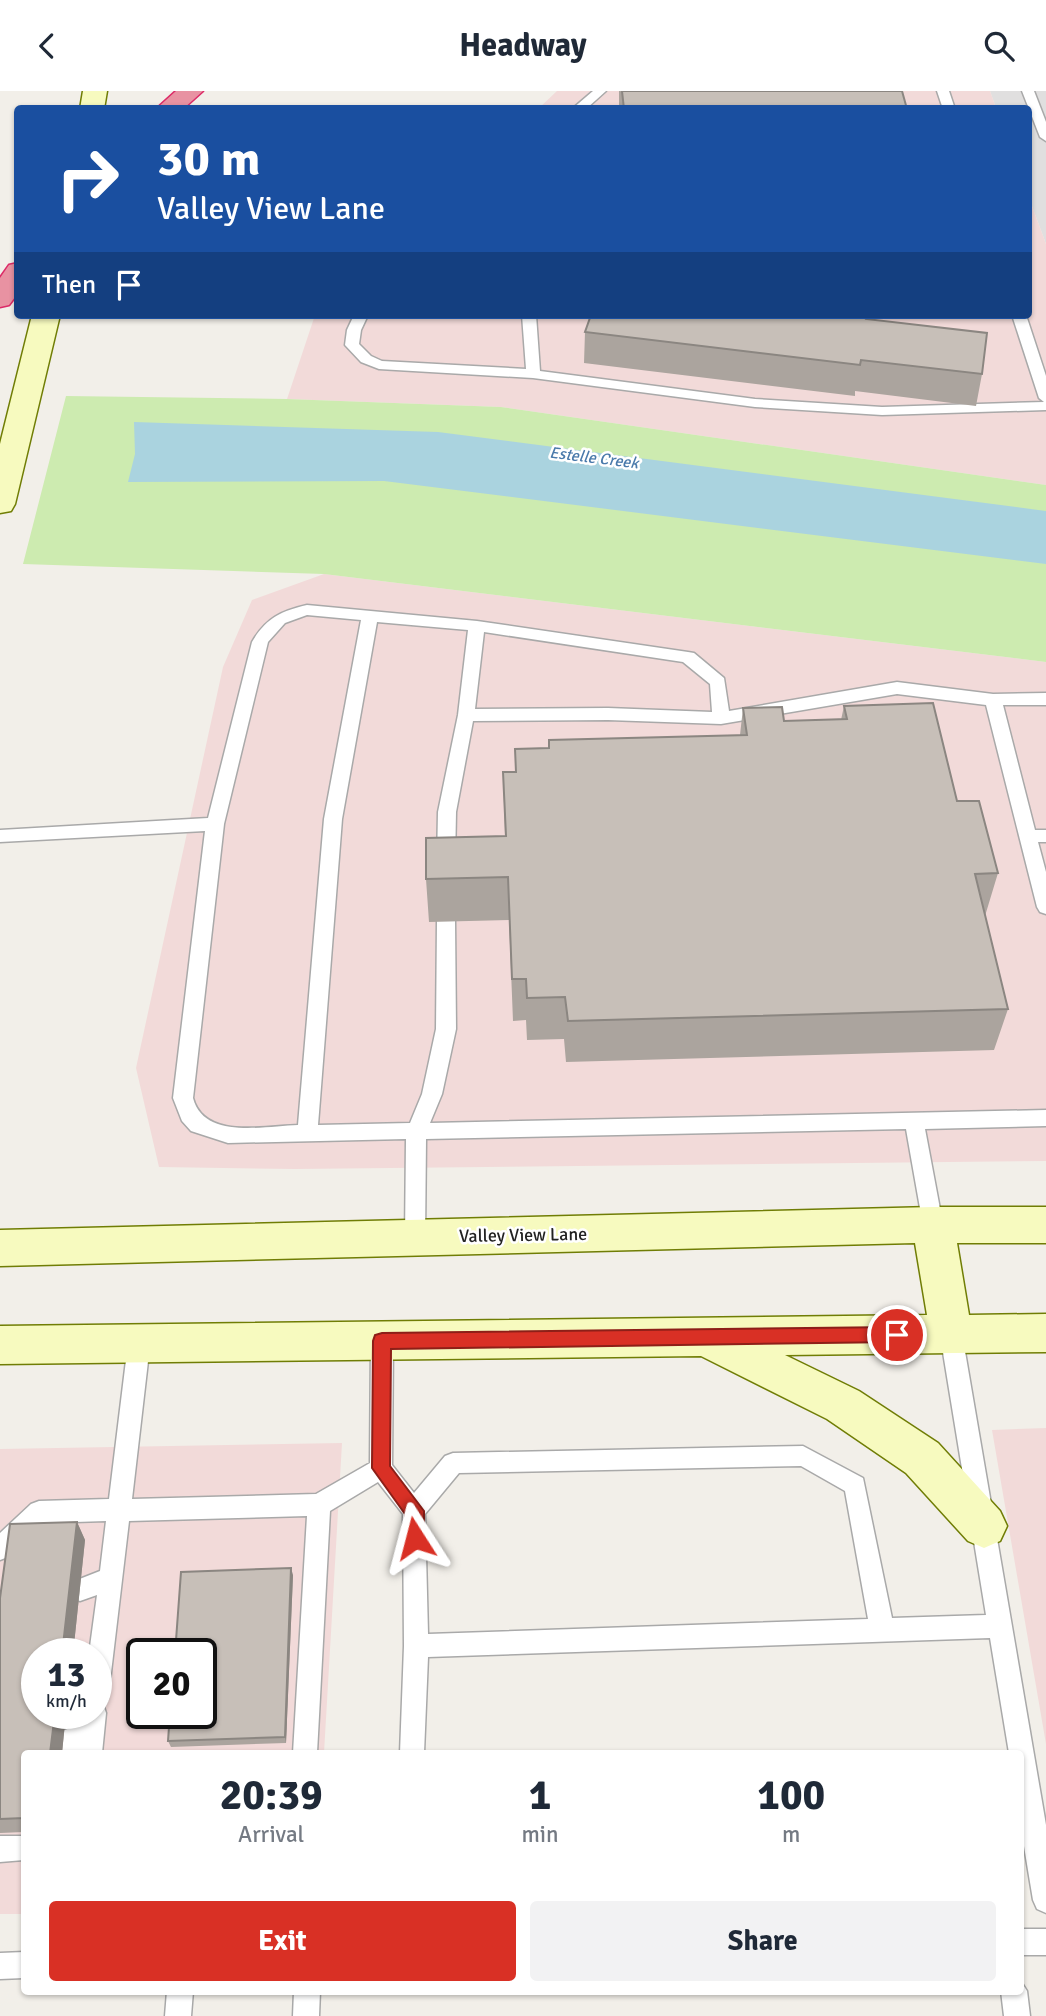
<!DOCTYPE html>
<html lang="en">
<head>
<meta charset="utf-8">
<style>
	body { margin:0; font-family:Signika,sans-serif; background:#f2f2f3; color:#1f2937; height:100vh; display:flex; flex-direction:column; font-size:26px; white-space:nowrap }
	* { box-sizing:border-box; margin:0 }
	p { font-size:23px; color:#747a83 }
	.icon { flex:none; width:38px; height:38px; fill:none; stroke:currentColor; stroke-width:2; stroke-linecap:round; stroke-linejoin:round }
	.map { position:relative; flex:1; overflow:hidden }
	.sheet { position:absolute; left:21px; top:1659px; width:1003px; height:245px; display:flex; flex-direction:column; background:#fff; border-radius:7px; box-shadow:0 2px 5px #0004 }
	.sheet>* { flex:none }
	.top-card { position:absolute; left:14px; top:14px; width:1018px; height:214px; border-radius:7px; box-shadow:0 2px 5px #0004; background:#1a4fa0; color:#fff; overflow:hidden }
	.speed { position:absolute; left:21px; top:1547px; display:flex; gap:14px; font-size:35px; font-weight:700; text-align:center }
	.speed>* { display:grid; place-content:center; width:91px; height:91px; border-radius:50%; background:#fff; box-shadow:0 2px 5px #0004; line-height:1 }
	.speed small { font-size:18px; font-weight:400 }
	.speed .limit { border:4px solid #111; border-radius:10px; background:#fff; color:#111 }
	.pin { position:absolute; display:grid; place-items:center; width:60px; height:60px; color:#fff; margin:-30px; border:4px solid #fff; border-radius:50%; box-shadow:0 2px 7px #0007 }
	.me { position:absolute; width:77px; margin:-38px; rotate:351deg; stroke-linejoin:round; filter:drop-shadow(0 0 5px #0008) }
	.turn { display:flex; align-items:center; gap:24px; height:147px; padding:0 28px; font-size:32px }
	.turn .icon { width:91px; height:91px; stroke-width:2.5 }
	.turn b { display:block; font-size:49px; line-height:60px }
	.then { display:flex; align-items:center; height:66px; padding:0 28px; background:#0003; gap:14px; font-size:26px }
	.eta { display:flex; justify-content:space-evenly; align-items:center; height:119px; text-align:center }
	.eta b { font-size:42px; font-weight:800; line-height:49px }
	.cta { display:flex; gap:14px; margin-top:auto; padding:14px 28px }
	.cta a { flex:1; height:80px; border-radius:7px; background:#d93025; color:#fff; font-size:28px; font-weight:800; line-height:80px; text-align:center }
	.cta a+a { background:#f2f2f3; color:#1f2937 }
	header { display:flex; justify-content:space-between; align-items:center; height:91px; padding:0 28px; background:#fff; font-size:32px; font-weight:800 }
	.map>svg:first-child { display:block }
</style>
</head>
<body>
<header><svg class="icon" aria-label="back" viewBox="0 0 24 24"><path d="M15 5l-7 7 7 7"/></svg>Headway<svg class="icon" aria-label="search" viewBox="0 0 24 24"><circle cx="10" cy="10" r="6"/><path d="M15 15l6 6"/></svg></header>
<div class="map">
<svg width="1046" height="1925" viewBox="0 0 1046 1925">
	<rect width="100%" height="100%" fill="#f2efe9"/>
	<path fill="#e0dfdf" d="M990 0H1046V153L1029 107V18L996 17Z"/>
	<path fill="#f2dad9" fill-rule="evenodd" d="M557 0H990L996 17 538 18Z
		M1029 107 1046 153V394L501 316 287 308 315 224H1029Z
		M324 483 1046 571V1070L295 1078 159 1076 136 977 223 576 252 509Z
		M1046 1337V1653L992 1339Z
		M342 1352 324 1662H24V1823H0V1358ZM37 1563H96V1622H37ZM142 1563H201V1622H142Z"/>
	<path fill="#cdebb0" d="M66 305 287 308 501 316 1046 394V571L324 483 23 473Z"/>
	<path fill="#aad3df" d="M134 331 438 341 1046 420V473L384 390 128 391 135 363Z"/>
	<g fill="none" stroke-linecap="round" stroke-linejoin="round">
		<defs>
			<path id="lane" d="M593 0H606L586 18H572Z
				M937 0H949L955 18H943Z
				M1022 0H1034L1046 31V50L1040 46Z
				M354 224H368L361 239 359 253 371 265 382 270 526 278 522 224H536L540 280 755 308 882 316 1044 311 1039 307 1012 224H1026L1046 285V319L882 324 755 316 533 287 379 278 361 271 345 254 347 239Z
				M307 514 477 530 688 561 694 562 724 587 729 620 897 591 993 603 1046 602V614H1003L1035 739H1046V751H1038L1046 781V823L1040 821 1037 816 986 614 897 603 721 633 608 629 473 630 456 721 455 771 452 776H440L437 771 438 721 458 624 468 539 377 531 342 728 318 1034 410 1032 422 1003 436 938 437 830 440 825H452L455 830 456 938 442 1003 430 1032 1046 1019V1035L925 1038 943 1134 940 1140 933 1143 926 1140 923 1134 906 1038 426 1048 425 1147 422 1153 415 1156 408 1153 405 1147 406 1048 228 1052 191 1040 182 1030 173 1007 205 740 0 751V739L208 727 252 551C266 527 281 520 307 514ZM307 524 361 529 324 728 298 1034C264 1035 204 1049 193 1007L224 733 268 551 285 532ZM484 541 683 571 710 593 712 621 608 617 475 618Z
				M951 1233 959 1236 962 1243 1046 1734V1822L1037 1818 1033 1809 1020 1731V1662H1009L990 1547 428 1566 424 1662H400L404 1555 403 1423 378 1391 330 1420 317 1662H293L307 1425 129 1430 108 1607 104 1616 106 1622 102 1662H78V1659L68 1662 54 1661 51 1652 54 1643 81 1633 82 1622H96V1563H89L97 1504 80 1510 72 1507 68 1499 72 1491 100 1480 106 1430 44 1432 8 1466 0 1469V1442L31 1413 39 1410 109 1408 128 1253 131 1246 139 1243 147 1246 150 1253 132 1408 316 1403 370 1372 371 1250 374 1243 382 1240 390 1243 393 1250 392 1374 414 1402 445 1365 453 1362 803 1355 863 1387 892 1527 986 1524 940 1243 943 1236ZM801 1375 845 1400 868 1528 428 1543 425 1423 459 1382Z
				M0 1745H24V1769L0 1771Z
				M1020 1838H1046V1864H1020Z
				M24 1861V1887L0 1888V1862Z
				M1020 1889 1027 1900 1030 1925H1004L1001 1900H1020Z
				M167 1900H193L191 1925H165Z
				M294 1900H320L319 1925H293Z"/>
			<path id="secondary" d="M83 0H107L104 18H80Z
				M32 224H60L15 413 11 420 0 422V353Z
				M933 1116H1046V1152H957L969 1224 1046 1223V1261L785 1264 859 1300 938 1352 1000 1420 1007 1435 1000 1450 984 1457 968 1450 906 1382 827 1328 701 1265 0 1273V1235L927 1224 915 1152 0 1175V1139Z"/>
			<path id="highway" d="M176 0H203L183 18H156Z
				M18 172V202L9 214 0 216V187L9 174Z"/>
		</defs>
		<use href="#lane" stroke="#a9a9a9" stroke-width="3"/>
		<use href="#secondary" stroke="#707d05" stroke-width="3"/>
		<use href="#highway" stroke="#dc2a67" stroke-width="3"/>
		<use href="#lane" fill="#fff" fill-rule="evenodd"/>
		<use href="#secondary" fill="#f7fabf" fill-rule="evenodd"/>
		<use href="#highway" fill="#e892a2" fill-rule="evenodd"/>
	</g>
	<path fill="#aba49e" d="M619 0H902L907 18H619Z
		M866 228 982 283 976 315 855 300V305L584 272 585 241Z
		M844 615 957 710 998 782 985 825 1008 918 994 959 566 971 564 948 527 949 526 929 513 930 509 829 429 831 426 788 505 745 503 681H515V658L549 657V649L740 644 743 617 784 630 841 629Z
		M77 1431 85 1449 73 1563H37L66 1622 62 1662H24V1741L0 1742V1507Z
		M293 1484 286 1652 171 1656 168 1650Z"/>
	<path fill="#8b8681" d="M77 1431 85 1449 73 1563H62Z
		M291 1477 293 1484 286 1652 285 1646Z
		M55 1622H66L62 1662H50Z"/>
	<path fill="#c7bfb8" stroke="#8b8681" stroke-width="2" d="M622 0H902L907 18H624Z
		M591 224H867L866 228 987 242 982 283 861 269 860 274 585 241Z
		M933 612 957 710H979L998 782 975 783 1008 918 568 930 565 906 527 907 526 888H512L508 786 426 788V747L506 745 503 681H516L515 658 549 657V649L747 644 743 617 782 616 784 630 847 628 844 615Z
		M77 1431 62 1563H37V1622H55L50 1662H24V1727L0 1728V1507L10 1433Z
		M291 1477 285 1646 168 1650 170 1622H201V1563H175L181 1481Z"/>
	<path fill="#d93025" stroke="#8d1f18" stroke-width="2" d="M897 1236 903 1238 905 1244 903 1249 897 1251 391 1258 390 1375 424 1420V1447L421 1454 415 1457 408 1454 405 1447V1423L372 1377 373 1250 375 1244 382 1242Z"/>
	<g text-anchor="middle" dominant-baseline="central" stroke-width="5" stroke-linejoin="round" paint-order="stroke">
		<g font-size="16" font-style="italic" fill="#4a7aab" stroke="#fff">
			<text transform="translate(594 367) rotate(7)">Estelle Creek</text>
		</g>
		<g font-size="18" fill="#222" stroke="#fff">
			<text transform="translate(523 1144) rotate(-1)">Valley View Lane</text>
		</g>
	</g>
</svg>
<div class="speed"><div>13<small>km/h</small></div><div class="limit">20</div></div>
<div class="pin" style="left:897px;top:1244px;background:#d93025"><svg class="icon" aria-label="arrive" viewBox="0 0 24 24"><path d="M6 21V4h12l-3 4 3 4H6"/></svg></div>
<svg class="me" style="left:415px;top:1447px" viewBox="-20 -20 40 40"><path d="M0-17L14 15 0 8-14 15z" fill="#d93025" stroke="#fff" stroke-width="4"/></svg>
<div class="top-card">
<div class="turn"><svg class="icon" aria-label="right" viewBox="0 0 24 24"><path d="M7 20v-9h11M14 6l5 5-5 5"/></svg><div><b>30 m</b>Valley View Lane</div></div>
<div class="then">Then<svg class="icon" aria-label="arrive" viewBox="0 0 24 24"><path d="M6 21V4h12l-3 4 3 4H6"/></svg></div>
</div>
<section class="sheet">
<div class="eta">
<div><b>20:39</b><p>Arrival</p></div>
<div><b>1</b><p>min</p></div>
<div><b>100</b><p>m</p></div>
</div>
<div class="cta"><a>Exit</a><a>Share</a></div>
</section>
</div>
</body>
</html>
